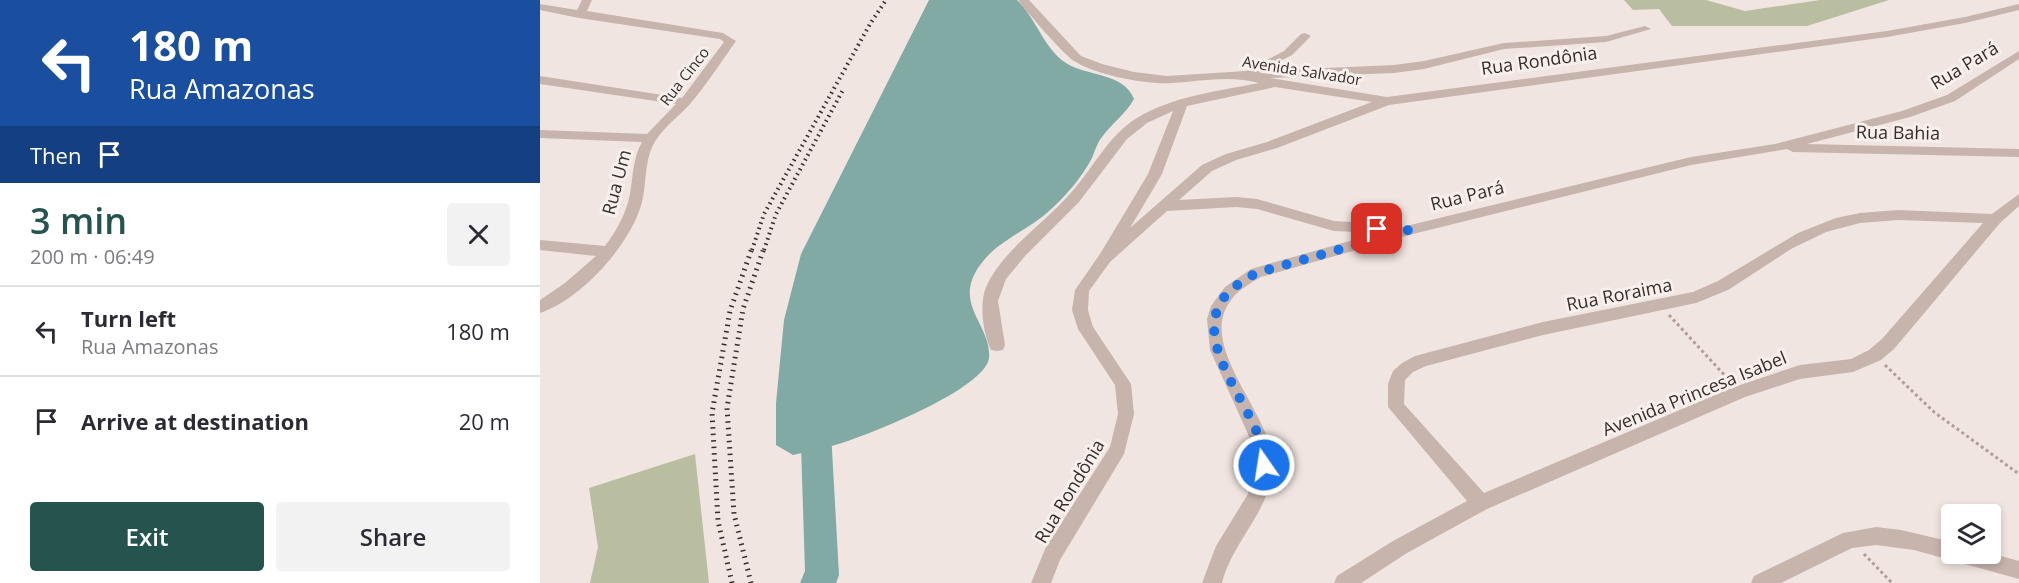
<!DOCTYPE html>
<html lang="en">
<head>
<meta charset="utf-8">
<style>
	body { margin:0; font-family:"Open Sans",sans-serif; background:#f2f2f3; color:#2b2b33; height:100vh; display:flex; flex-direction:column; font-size:22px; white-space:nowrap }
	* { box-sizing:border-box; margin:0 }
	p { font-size:20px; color:#7c7c81 }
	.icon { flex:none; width:33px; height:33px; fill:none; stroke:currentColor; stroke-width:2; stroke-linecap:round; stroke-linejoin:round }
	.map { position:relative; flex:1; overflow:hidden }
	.details { display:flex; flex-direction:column; background:#fff; width:540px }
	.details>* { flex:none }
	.top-card { background:#1a4fa0; color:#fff; overflow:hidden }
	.tools { position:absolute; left:1401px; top:504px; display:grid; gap:12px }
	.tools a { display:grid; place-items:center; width:60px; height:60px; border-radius:6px; background:#fff; box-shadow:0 3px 9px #0003; font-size:30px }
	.pin { position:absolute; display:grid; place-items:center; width:51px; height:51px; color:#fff; margin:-26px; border-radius:12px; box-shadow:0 3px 9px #0006 }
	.me { position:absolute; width:66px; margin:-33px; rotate:347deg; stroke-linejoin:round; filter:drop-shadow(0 0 4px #0008) }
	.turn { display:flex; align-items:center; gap:21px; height:126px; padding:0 30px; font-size:27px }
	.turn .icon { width:78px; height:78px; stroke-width:2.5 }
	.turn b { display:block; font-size:42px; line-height:51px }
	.then { display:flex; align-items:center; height:57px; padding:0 30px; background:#0003; gap:12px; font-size:22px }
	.round { display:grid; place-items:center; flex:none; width:63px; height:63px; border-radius:6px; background:#f2f2f3 }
	.overview { display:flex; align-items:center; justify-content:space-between; height:102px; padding:0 30px }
	h1 { font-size:36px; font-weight:600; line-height:45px; color:#25534d }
	.button { display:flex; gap:12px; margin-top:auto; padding:12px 30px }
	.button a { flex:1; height:69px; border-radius:6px; background:#25534d; color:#fff; font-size:24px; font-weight:600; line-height:69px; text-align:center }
	.button a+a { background:#f2f2f3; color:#2b2b33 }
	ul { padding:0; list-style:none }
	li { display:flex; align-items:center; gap:18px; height:90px; padding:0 30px; border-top:2px solid #e1e1e2 }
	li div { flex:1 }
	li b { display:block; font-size:22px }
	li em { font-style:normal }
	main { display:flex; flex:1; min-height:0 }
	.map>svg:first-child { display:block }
</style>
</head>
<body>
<main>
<section class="details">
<div class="top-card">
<div class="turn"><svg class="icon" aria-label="left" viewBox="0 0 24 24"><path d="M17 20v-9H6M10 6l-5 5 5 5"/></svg><div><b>180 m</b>Rua Amazonas</div></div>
<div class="then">Then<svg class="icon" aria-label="arrive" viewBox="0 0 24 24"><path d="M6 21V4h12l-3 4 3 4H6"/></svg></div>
</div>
<div class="overview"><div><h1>3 min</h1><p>200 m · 06:49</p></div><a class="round"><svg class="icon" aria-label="close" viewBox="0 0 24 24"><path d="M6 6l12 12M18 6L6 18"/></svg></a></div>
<ul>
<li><svg class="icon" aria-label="left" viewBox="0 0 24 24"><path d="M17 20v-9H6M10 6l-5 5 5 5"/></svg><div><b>Turn left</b><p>Rua Amazonas</p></div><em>180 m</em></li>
<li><svg class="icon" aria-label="arrive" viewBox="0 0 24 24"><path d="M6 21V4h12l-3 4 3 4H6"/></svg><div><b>Arrive at destination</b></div><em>20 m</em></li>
</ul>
<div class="button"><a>Exit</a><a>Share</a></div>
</section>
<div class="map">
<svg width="1479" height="583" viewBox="0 0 1479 583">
	<rect width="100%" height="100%" fill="#f0e5e0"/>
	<path fill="#babea1" d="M1084 0H1166L1205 11 1280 0H1349L1267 26H1132L1119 9 1093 10Z
		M155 454 169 583H50L58 547 49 488Z"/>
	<path fill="#82aaa4" d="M389 0H477C496 18 504 49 526 63 548 77 583 72 594 99 585 115 572 123 562 137 557 143 555 151 552 158 542 177 525 197 509 211 490 229 461 239 444 260 408 303 452 323 449 358 445 389 330 434 302 443 286 448 269 451 253 455L236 445V403L244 320 261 254Z"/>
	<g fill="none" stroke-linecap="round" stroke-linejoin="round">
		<path fill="#82aaa4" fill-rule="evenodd" d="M275 401 286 405 290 414 299 575 296 583H260L265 571 260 414 264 405Z"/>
		<path stroke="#b39e97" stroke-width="3" stroke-dasharray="3 3" stroke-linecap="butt" d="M1129 315 1189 380
			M1345 365 1394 412 1479 474
			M1324 554 1352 583"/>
		<path fill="#c7b4ad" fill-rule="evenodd" d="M42 0H52L47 11 183 33 196 41C181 62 167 84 150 104 139 116 125 126 116 140 104 158 107 182 102 202 91 244 42 299 0 313V300L25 283 56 256 0 250V240L65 246C77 230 86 214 90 194 93 176 93 158 102 142L0 138V130L107 134 136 104 0 84V76L142 98 184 42 180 39 39 18 0 10V4L37 10Z
			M478 0H489L541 56 562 64 594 72 627 76 706 71 744 51 761 34 765 33 771 36 752 55 721 71 854 65 884 61 964 43 1066 36 1105 26 1111 29 1066 42 964 49 884 69 854 73 730 78 847 97 1347 31 1425 17 1479 4V10L1425 23 1347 37 849 105 737 148 696 160 672 171 639 200 696 197 717 199 794 221 851 224 858 228 1151 157 1235 144 1362 111 1407 95 1479 51V59L1415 101 1370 117 1267 144 1479 149V157L1253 152 1247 149 1151 165 869 235 721 277C709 284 696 291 689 303 658 350 735 417 733 466 731 510 692 542 682 583H662L676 546 708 494 715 468 714 451 708 434 670 350 667 319 671 306 685 287 711 269 838 233 794 231 717 209 696 207 627 211 570 262 549 291 548 310 553 327 591 384 594 414 584 454 520 560 511 583H491L506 547 570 447 578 414 575 385 538 329 532 310 535 290 560 254 608 174 633 111 607 123 587 139 539 202 485 256 466 279 458 301 465 345 463 350 457 351 451 350C443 333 439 305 446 287 463 250 501 226 528 196 552 171 567 136 597 118 633 96 679 91 719 83 692 75 661 81 632 83 607 85 556 75 534 61 522 53 488 13 478 0ZM735 87 832 102 727 142 686 154 662 165 590 228 622 174 647 106Z
			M1479 194V206L1460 223 1354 349 1341 360 1313 372 1260 379 1205 397 947 509 867 553 821 583H794L797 576 853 541 927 501 848 407V384L853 371 862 363 875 356 1003 322 1153 292 1178 281 1258 233 1296 218 1320 213 1358 210 1452 214ZM1358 220 1443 223 1342 339 1329 350 1311 359 1260 365 1194 387 944 493 864 404 865 380 873 372 886 366 1003 335 1156 303 1188 290 1251 249 1286 232 1320 223Z
			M1336 527 1361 530 1412 542V554L1450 553 1479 561V579L1374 550 1336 545 1312 548 1241 583H1211L1214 576 1303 533Z"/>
		<path stroke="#362c2b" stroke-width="4" stroke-dasharray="1.5 4" stroke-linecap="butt" d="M212 250 224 214 330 24 346 0
			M224 250 236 214 304 88"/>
		<path stroke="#362c2b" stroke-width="5" stroke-dasharray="1.5 5" stroke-linecap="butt" d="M192 583 178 521 172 413 190 311 212 248
			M211 583 194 514 187 408 203 309 224 248"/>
	</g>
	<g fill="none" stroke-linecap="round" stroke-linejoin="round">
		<path stroke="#1a73e8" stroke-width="10" stroke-dasharray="0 18" d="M724 465C723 456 722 447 719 438 706 400 659 346 679 306 686 290 702 282 716 273L869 230 837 229"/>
	</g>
	<g text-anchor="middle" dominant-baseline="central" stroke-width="6" stroke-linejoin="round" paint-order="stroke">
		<g font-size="15" fill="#362c2b" stroke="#f8f0ec">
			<text transform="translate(762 70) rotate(9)">Avenida Salvador</text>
			<text transform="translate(144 76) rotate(-52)">Rua Cinco</text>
		</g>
		<g font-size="18" fill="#362c2b" stroke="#f8f0ec">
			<text transform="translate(999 60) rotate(-8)">Rua Rondônia</text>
			<text transform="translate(1424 65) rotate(-31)">Rua Pará</text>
			<text transform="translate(1358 132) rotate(1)">Rua Bahia</text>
			<text transform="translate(76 182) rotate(-75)">Rua Um</text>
			<text transform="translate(927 195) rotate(-14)">Rua Pará</text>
			<text transform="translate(1079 294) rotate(-11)">Rua Roraima</text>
			<text transform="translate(1154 393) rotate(-22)">Avenida Princesa Isabel</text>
			<text transform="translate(529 491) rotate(-59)">Rua Rondônia</text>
		</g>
	</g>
</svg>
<div class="tools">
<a><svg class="icon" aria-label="layers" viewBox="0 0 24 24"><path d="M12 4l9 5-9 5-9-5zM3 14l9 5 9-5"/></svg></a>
</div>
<div class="pin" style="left:837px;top:229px;background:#d93025"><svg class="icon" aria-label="arrive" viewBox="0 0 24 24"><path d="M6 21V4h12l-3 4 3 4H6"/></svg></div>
<svg class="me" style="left:724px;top:465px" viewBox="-20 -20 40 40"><circle r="17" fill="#1a73e8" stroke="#fff" stroke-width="3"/><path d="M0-11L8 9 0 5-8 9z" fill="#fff"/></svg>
</div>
</main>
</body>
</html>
